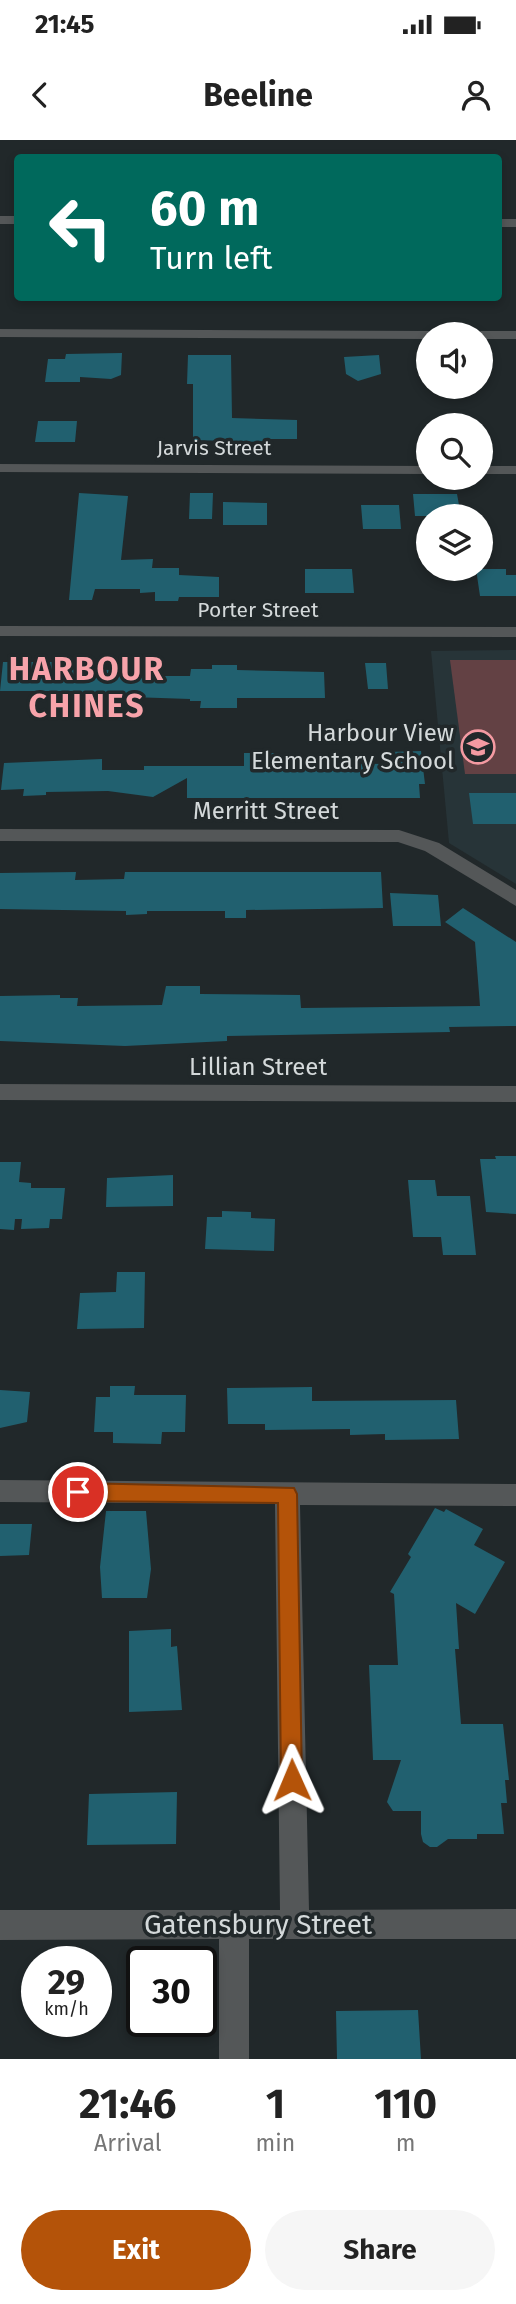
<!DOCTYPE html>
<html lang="en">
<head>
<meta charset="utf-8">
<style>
	body { margin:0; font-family:"Fira Sans",sans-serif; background:#f6f6f6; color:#222; height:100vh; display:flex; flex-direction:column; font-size:26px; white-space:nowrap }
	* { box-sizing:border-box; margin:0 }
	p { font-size:23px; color:#767676 }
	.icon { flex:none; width:38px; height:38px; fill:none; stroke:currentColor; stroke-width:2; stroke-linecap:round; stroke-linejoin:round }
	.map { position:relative; height:1919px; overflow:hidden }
	.panel { display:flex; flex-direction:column; background:#fff; flex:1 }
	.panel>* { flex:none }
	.guide { position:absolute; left:14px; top:14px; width:488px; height:147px; border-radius:7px; box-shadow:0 4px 10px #0003; background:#00695c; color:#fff; overflow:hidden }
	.tools { position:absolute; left:416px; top:182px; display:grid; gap:14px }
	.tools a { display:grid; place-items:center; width:77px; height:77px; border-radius:50%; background:#fff; box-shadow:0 4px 10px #0003; font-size:35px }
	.speed { position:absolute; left:21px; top:1806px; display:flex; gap:14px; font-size:35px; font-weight:700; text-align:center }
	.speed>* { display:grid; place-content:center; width:91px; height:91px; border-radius:50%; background:#fff; box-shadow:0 4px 10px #0003; line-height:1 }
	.speed small { font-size:18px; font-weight:400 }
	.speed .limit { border:4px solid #111; border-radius:10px; background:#fff; color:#111 }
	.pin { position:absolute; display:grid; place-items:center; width:60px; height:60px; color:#fff; margin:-30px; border:4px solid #fff; border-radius:50%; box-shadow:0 2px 7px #0007 }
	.me { position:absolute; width:77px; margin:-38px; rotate:359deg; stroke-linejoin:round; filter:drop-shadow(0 0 5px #0008) }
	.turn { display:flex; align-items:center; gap:24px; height:147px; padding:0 21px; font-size:32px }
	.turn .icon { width:91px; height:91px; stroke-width:2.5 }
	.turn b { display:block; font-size:49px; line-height:60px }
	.eta { display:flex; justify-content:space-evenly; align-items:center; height:119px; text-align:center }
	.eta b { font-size:42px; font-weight:700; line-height:49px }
	.cta { display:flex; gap:14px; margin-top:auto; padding:14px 21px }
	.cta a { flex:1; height:80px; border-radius:42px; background:#b45309; color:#fff; font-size:28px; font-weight:700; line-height:80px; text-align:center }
	.cta a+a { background:#f6f6f6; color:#222 }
	.status { display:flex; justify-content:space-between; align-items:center; height:49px; padding:0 35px; background:#fff; direction:ltr }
	.status svg { height:19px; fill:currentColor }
	header { display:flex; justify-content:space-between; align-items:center; height:91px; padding:0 21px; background:#fff; font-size:32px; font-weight:700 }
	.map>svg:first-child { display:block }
</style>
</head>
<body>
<div class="status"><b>21:45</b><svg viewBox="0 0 49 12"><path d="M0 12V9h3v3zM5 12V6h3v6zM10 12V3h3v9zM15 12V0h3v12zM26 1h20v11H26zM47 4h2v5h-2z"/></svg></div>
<header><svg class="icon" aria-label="back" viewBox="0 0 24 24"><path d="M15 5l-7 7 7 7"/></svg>Beeline<svg class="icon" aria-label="person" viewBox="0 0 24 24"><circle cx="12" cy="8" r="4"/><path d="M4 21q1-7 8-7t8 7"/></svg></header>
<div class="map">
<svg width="516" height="1919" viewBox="0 0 516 1919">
	<rect width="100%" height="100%" fill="#21282a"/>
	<path fill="#273438" d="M516 510V744L449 703 431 511Z"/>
	<path fill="#634144" d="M450 520H516V634H465Z"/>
	<path fill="#21606f" d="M122 213 121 235 111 239 80 237V242H45L48 219H65L66 214Z
		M188 215H231L232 278 297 280V299H268V302L193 300V244H187Z
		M379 215 381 234 358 241 346 234 344 217Z
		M38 281H77L75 302H35Z
		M79 353 128 356 121 420 153 419 152 428H179V435L219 437V457H179L178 461H155V452L140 453V449H95L92 460H69Z
		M190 353H213L212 379H189Z
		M413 354H457L461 376H415Z
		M223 362 267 363V385H223Z
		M361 365H399L401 389H363Z
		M305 429H352L354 453H305Z
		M476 429H506V435H516V456H480Z
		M3 522H53L52 529 112 530 111 536H190L191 529H212V525H237V530L324 532 325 558H237V568H200L201 561H190V559L72 555V551H0Z
		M365 523H386L388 549H368Z
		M421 611 425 644H419L420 658H187V638L153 657 108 651 46 652V655L23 656 24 649 1 650 4 623 102 619V630H144V626H244V613H279L280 623 389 624 388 612Z
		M469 653H516V684H473Z
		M76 732 75 740 124 739 125 732H381L383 768 246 770V778H225V771H147V774L126 775V771L0 769V733Z
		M390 753 438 755 441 786H393Z
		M463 768 516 802V886L449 887 450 892 227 896V901L125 906 0 901V856L60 855V858H78L77 866 162 865 166 846H200V854L300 855 301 868 480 866 475 802 445 782Z
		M495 1016H516V1074L486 1072 480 1019H496Z
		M0 1022H21L19 1042 31 1043V1048H65L62 1079H50L49 1088 21 1089 22 1079H15L14 1090 0 1089Z
		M173 1035V1066L106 1067 107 1038Z
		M408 1040H435L437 1056H470L476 1115H443L441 1097H413Z
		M222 1071 251 1072V1078L275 1079 274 1111 205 1109 207 1077H222Z
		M117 1132H145L144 1188 77 1189 80 1153 116 1152Z
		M110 1246H135L134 1255H186L185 1292H162L161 1304 113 1303V1292H94L96 1257H110Z
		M312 1247V1261L456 1260 459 1299 385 1300V1294L350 1295V1289L265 1290V1284H228L227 1248Z
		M0 1250 30 1252 27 1282 0 1288Z
		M435 1368 444 1372 446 1369 483 1389 474 1405 505 1422 475 1474 456 1463 459 1509H455L461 1584H503L509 1640H505L507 1663H501L504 1694H477V1699H448L437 1707H430L423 1702 421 1694V1671H393L387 1662 401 1620H373L369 1525H398L394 1454 390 1452 411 1417 408 1414Z
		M106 1371H146L151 1429 147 1458H102L100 1427Z
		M0 1384H32L29 1415 0 1416Z
		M171 1489V1507L177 1506 182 1570 129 1572V1491Z
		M177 1652 176 1704 87 1705 89 1654Z
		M418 1870 421 1919H337L336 1871Z"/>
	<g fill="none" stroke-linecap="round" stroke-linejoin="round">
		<path fill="#545758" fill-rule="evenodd" d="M0 76H18V84H0Z
			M499 79H516V87H499Z
			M0 189 429 191 435 194H429V199L0 197Z
			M481 191H516V199H481V194H475Z
			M0 324 429 326V334L0 332Z
			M481 326H516V334H481Z
			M0 486 516 487V497L0 496Z
			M0 689 399 690 439 703 516 750V766L425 711 398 702 0 701Z
			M0 944 516 946V962L0 960Z
			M0 1340 516 1344V1366L300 1365 309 1770 516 1769V1799H249V1919H219V1799L0 1800V1770H280L275 1364 0 1362Z"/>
	</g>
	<path fill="#b45309" stroke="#753606" stroke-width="2" d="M78 1343 294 1348 297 1354 302 1640 299 1648 292 1651 284 1648 281 1640 278 1363 78 1361 72 1358 69 1352 72 1346Z"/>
	<defs>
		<symbol id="school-ring" viewBox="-11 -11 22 22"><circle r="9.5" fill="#21282a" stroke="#f49aa2" stroke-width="1.5"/><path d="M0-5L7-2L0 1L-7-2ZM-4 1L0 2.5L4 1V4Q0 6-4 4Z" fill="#f49aa2"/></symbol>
	</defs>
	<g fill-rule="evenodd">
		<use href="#school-ring" x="459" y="588" width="38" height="38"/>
	</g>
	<g text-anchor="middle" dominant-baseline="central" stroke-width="7" stroke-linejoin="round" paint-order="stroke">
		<g font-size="21" fill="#d4d9da" stroke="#21282a">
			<text x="214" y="308">Jarvis Street</text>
			<text x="258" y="470">Porter Street</text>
		</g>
		<g font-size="24" fill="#d4d9da" stroke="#21282a" text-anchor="end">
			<text x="454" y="593">Harbour View<tspan x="454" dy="28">Elementary School</tspan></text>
		</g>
		<g font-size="24" fill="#d4d9da" stroke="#21282a">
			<text x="266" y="671">Merritt Street</text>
			<text x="258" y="927">Lillian Street</text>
		</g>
		<g font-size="28" fill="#d4d9da" stroke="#21282a">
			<text x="258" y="1784">Gatensbury Street</text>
		</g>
		<g font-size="32" font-weight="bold" letter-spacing="2" fill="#f7a3aa" stroke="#21282a">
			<text x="87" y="529">HARBOUR<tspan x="87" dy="37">CHINES</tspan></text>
		</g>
	</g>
</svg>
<div class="tools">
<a><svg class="icon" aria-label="sound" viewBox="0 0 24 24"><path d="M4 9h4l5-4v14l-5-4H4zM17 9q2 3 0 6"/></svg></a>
<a><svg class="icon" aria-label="search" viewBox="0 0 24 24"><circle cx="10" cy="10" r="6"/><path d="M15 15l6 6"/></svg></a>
<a><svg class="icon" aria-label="layers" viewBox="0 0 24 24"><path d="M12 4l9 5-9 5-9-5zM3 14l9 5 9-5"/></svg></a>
</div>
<div class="speed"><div>29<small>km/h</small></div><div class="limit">30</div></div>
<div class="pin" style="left:78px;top:1352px;background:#d93025"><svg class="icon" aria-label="arrive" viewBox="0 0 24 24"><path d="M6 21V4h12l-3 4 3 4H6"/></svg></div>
<svg class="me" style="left:292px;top:1640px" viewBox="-20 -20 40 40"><path d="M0-17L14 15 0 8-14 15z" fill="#b45309" stroke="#fff" stroke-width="4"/></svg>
<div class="guide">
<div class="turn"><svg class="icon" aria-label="left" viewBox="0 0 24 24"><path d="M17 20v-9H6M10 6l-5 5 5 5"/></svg><div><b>60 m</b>Turn left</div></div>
</div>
</div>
<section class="panel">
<div class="eta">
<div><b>21:46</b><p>Arrival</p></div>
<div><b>1</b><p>min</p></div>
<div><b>110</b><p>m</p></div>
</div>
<div class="cta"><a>Exit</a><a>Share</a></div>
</section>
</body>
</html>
